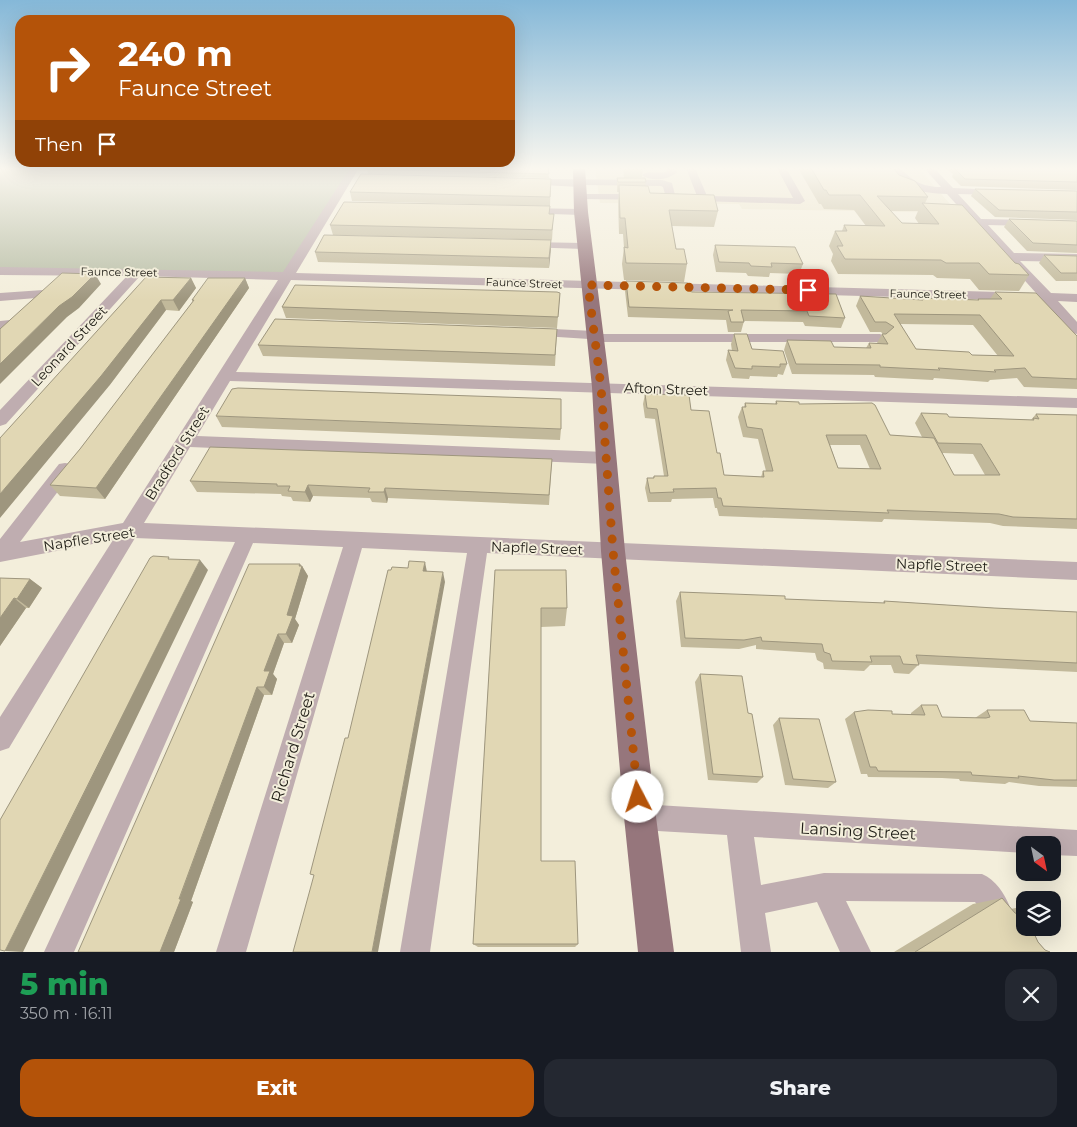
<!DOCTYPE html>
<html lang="en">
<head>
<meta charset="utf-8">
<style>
	body { margin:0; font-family:Montserrat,sans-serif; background:#242831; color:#f1f3f6; height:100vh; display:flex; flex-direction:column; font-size:19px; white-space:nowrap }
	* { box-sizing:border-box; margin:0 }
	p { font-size:16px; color:#9ea1a6 }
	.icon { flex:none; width:28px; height:28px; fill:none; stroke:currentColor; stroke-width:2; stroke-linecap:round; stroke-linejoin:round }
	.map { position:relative; height:952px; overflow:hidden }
	.sheet { display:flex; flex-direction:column; background:#171b24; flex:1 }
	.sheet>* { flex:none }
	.guide { position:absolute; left:15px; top:15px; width:500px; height:152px; border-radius:15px; box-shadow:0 5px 20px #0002; background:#b45309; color:#fff; overflow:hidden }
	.needle { width:32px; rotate:147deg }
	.controls { position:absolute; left:1016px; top:836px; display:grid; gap:10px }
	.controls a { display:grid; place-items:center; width:45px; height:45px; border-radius:10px; background:#171b24; box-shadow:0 5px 20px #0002; font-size:25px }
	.pin { position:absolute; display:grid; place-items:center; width:42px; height:42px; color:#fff; margin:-21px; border-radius:10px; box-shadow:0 2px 8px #0006 }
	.me { position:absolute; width:55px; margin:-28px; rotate:355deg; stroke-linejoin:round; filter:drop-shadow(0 0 4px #0008) }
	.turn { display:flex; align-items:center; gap:18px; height:105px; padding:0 20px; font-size:22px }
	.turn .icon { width:65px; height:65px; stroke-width:2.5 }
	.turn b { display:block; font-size:35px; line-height:42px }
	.then { display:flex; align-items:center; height:48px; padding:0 20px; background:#0003; gap:10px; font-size:19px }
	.round { display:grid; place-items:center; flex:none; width:52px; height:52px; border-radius:15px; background:#242831 }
	.head { display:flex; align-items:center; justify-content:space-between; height:85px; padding:0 20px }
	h1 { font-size:30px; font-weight:800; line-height:38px; color:#1e9e55 }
	.primary-button { display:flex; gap:10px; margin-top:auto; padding:10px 20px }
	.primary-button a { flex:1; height:58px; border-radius:15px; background:#b45309; color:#fff; font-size:20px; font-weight:800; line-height:58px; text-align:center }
	.primary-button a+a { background:#242831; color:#f1f3f6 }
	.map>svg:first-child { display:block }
</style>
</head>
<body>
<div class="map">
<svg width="1077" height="952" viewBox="0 0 1077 952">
	<rect width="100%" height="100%" fill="#f3eedb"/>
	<path fill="#eae3c9" d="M595 168H918L958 213 742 209 739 204 600 203Z"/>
	<path fill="#b8bea6" d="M0 168H354L286 276 0 271Z"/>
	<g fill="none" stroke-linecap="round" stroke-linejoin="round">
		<path fill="#bfadb0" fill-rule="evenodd" d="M350 168H359L296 273 1036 293 947 194C919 193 908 190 890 168H900C913 181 922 187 941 187L924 168H934L953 188 1001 190 1002 192 997 195 958 194 981 219 1077 221V227L988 225 1014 253 1077 254V262L1020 261 1051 293 1077 294V302L1058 301 1077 322V334L1072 333 1043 301 291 280 236 372 1077 398V408L230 381 197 436 606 452 612 454 615 458 612 462 606 464 190 447 144 523 1077 562V580L487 553 430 952H400L467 553 362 548 246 952H216L343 547 253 543 74 952H44L235 542 135 538 9 748 0 751V717L113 540 0 562V539L59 464 65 463 71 464 74 469 71 474 20 542 123 523 278 280 140 276 6 424 0 426V410L127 276 0 275V267L283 272Z
			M667 168H675L677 172C669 180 651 182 642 175 649 169 659 175 667 171Z
			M686 168H695L707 196 793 198 777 168H786L805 201 800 204 699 201Z
			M528 179 662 180 672 183 675 195 665 200 580 199 576 198 575 196 576 194H665L663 187 661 186 584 185 580 187 524 184 523 182Z
			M526 208 581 209 586 212 581 215 522 213 521 211Z
			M528 242 584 243 590 246 584 249 524 247 522 245Z
			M43 290 49 294 48 297 0 301V293Z
			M10 320 17 324 15 327 0 329V321Z
			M532 328 594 331 600 334H880L887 338 880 342H595L589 339 527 335 525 332 527 329Z
			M640 804 1077 830V856L1052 855V845H1025V853L754 837 761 885 824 873 982 874C996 880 1004 893 1010 907L1006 917 996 921 986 917 975 902 846 901 871 952H840L817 902 765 913 771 952H741L727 835 640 830 631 826 627 817 631 808Z"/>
		<path fill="#96767c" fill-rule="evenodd" d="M573 168H585L588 212 610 387 625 551 656 817 674 952H638L624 817 601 551 592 387 574 212Z"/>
	</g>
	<path fill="#c2b99b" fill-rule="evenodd" d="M548 168 549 178 368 174 367 169Z
		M623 168H643L642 177 624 178Z
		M798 168H893L899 175 928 197 925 203 1015 263 1029 275 1019 291 979 290 970 279 937 278 933 275 838 274 831 261 833 254 829 246 835 231H842L844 225 866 226 854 210 824 209 821 204H819ZM890 211H918L915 218 919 224 902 223Z
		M946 168H1077V190L961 186 952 177 953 174Z
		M617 178 646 182 645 186 650 193 718 211 714 227 672 226 676 249 687 264 684 282 624 280 622 264 624 247V248L623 234H619L618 201 619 192H617Z
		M551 179 550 206 352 201 350 192Z
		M975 189 1077 191V220L995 217 971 196Z
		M549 214 553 224 552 240H551L549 268 318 262 315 252 517 239 333 235 330 225Z
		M1009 219 1077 221V253L1027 251 1004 227Z
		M715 245 803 264 799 274 770 273 769 277 748 276 746 273 716 272 713 255Z
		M1044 255 1077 256V281H1056L1039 263Z
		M146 277 191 278 196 288 179 311 166 310 109 386Z
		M245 278 249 288 105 499 60 496 50 485 80 449 193 302 192 300Z
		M626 281 690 291 845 318 841 328 805 326 803 322 744 321 741 332H728L726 320 628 317 625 291Z
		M995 292 1077 336V389L1024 387 1017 378 990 380 988 382 934 378 933 380 875 377 874 375 792 374 784 350 787 340 834 347 866 348 869 343H877L882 334H883L881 332H870L856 306 860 296 921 300 922 298 977 300 978 299H990ZM900 324 973 325 998 356 972 355 916 349Z
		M560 293 557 328 286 318 282 307Z
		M557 329 555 366 263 356 258 345Z
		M734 334 752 349 787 364 783 375 778 374 777 377 750 376 749 379 732 378 726 360 728 350 732 351 731 344Z
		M645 394 691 410 717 453 724 475 761 477 763 471H766L758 439 743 437 738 417 742 407H744L745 403 775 404 776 401 799 404 890 435 922 437 915 423 921 413 949 417 1031 420 1036 414 1077 415V529L1003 526 990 523 884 519 882 522 719 516 717 508H715L713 498 672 499 671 502H648L645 488 647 478H653L654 476H664L655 419 645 418 643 404ZM830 445H860L870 469 838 468ZM942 453 973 454 985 475H954Z
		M216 416 561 429 560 440 222 427Z
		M552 459 549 505 388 498 387 503 372 502 370 498 313 496 310 502 293 501 291 497 282 496 281 494 197 492 190 481Z
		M300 564 301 566H302L308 576 295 619 299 625 292 643H284L273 674 277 679 272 695H264L191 901 193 902 174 952H78Z
		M495 570 567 608 565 626 541 627V861L578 944 575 947H478L473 944Z
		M0 578 30 579 42 588 29 608H26L0 646Z
		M680 592 785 599 883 603 884 601 994 608 1077 612V672L919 664 909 674 894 673 891 665H870L864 671 824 669 823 663 817 660 815 653 756 649V645L739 649 681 647 676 601Z
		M700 674 748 713 763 777 757 783 708 780 695 682Z
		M921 705 942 717 975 718 987 710 1030 721 1077 723V787L1039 786 1009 782 1005 784 960 781 959 779 942 778 868 777 867 774H861L845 719 854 712 911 715V713Z
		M779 718 836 782 828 788 785 785 773 725Z
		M1002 898 1011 909 1025 906V928L1032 929 1038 942 1045 950 1050 952H894L973 904Z"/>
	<path fill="#9e967e" d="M551 240V250L549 268V258Z
		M95 274 101 284 79 308 67 317 0 384V364L59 306Z
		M191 278 196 288 179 311 173 300Z
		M245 278 249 288 105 499 96 488Z
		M161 300 166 310 109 386 0 518V494Z
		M308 485 313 496 310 502 305 492Z
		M385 488 388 498 387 503 384 492Z
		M200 560 208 570 23 952 5 951Z
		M425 562 427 572 423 571Z
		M300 564 302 568V566L308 576 295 619 299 625 292 643 286 634 287 615Z
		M443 572 445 582 378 952H372Z
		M30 579 42 588 29 608 17 599Z
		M14 598 26 608 0 646V618Z
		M278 634 284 643 273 674 277 679 272 695 264 687V671Z
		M257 687 264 695 191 901 193 902 174 952H160Z"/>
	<path fill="#e1d7b4" stroke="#9e967e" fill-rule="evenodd" d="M368 168H548L549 174 367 169Z
		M811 168H893L899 175 915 181 928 197 877 196 902 223 939 224 922 203 962 205 1015 263 1019 264 1029 275 989 274 979 263H946L941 260 845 259 837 246H843L835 231H847L844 225 885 226 860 195H829L826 190H824Z
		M957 168H1077V182L965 179 955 169H959Z
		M361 174 551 179 550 197 350 192Z
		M617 178H645L646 182H618Z
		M619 185 648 186 650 193 714 195 718 211 669 210 676 249H684L687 264 626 263 624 247 628 248 625 218H620Z
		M975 189 1077 191V212L999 210Z
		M344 202 550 206 549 214H554L552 230 330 225Z
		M1009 219 1077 221V245L1033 243Z
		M324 235 551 240 549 258 315 252Z
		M715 245 795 247 803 264 771 263 772 267 751 266 749 263 719 262Z
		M1044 255 1077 256V273H1061Z
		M62 273 95 274 72 297 59 306 0 364V329Z
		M146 277 191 278 173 300H161L101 376 0 494V438Z
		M208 278H245L96 488 50 485 80 449 194 300H192Z
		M626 281 688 283 690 291 692 292 836 294 845 318 809 316 807 311 741 310 744 322H731L728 311 733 310 629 307Z
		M295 285 557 292 560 293 558 317 282 307Z
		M995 292 1036 293 1077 336V379L1032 377 1025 368 994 370 996 372 938 368 940 370 880 367V365L796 364 787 340 831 341 834 347 871 348 869 343 888 344 882 334H886L894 327 886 322H875L860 296 923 300 922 298 979 300 978 299H1002ZM894 314 980 315 1014 356 972 355 969 352 916 349Z
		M275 319 557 329 555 355 258 345Z
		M734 334H747L752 349 783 351 787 364H780V367L752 366V369L735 368 728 350 738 351Z
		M238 388 561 399V429L216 416 232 389Z
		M645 394 689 395 691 410 709 411 717 453H720L724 475 764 477 763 471H773L762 429 747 427 742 407H746L745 403 777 404 776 401 799 402V404L872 403 875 405 890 435 934 438 954 475H1000L981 444 938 443 921 413 947 414 949 417 1034 420 1033 418 1039 419 1036 414 1077 415V519L1013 517 999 514 887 510 889 513 723 506 721 498H718L716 488 673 489 674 492 650 493 647 478H654V476H668L657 409 647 408ZM826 435H866L881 469 838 468Z
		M210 447 552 459 549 495 385 488 384 492H368L370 488 308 485 305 492 288 491 290 486H277V484L190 481Z
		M153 556 169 557 168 559 200 560 5 951 0 950V820L150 558Z
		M409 561 425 562 423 571 443 572 372 952H293L314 875 310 874 345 738H348L388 570H391L392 567 408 568Z
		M249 564H300L299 566H302L287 615 293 616 286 634H278L264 671H270L264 687H257L179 899H181L160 952H78Z
		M495 570H566L567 608H541V861H575L578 944H473Z
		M0 578 30 579 17 599 14 598 0 618Z
		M680 592 785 596V599L885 603 884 601 994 608 1077 612V663L916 655 919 665 903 664 900 656H870L872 662 832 661 830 654 824 652 822 644 762 641 761 637 744 640 685 638Z
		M700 674 742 676 748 713 752 714 763 777 713 774Z
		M921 705H937L942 717 986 718 990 717 987 710H1024L1030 721 1077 723V780H1054L1018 776 1019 778 972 775 971 772 878 771 876 767H870L854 712 868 710 892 711V714L925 715Z
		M779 718 819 719 836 782 793 779Z
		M1002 898 1015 913 1025 917V928H1033L1032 929 1038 942 1045 950 1050 952H915Z"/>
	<linearGradient id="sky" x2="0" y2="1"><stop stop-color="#85b8d8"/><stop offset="0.56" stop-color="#faf7ef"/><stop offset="1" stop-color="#faf7ef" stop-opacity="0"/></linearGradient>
	<rect width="1077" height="301" fill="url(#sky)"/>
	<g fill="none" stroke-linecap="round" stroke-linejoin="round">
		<path stroke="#b45309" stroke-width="9" stroke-dasharray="0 16.2" d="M638 797 613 551 601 387 588 285 808 290"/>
	</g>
	<g text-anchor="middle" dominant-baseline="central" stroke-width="4" stroke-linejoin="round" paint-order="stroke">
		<g font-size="11" fill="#1d1b14" stroke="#f3eedb">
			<text transform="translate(119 272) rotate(1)">Faunce Street</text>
			<text transform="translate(524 283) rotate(2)">Faunce Street</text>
			<text transform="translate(928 294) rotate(1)">Faunce Street</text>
		</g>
		<g font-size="14" fill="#1d1b14" stroke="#f3eedb">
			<text transform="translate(69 346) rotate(-47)">Leonard Street</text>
			<text transform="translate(666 389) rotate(2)">Afton Street</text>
			<text transform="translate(177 453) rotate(-58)">Bradford Street</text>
			<text transform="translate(89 539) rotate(-9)">Napfle Street</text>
			<text transform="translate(537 548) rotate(2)">Napfle Street</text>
			<text transform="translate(942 565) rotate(2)">Napfle Street</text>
		</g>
		<g font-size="16" fill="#1d1b14" stroke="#f3eedb">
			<text transform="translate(293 747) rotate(-73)">Richard Street</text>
			<text transform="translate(858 831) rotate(3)">Lansing Street</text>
		</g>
	</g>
</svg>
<div class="controls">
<a><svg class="needle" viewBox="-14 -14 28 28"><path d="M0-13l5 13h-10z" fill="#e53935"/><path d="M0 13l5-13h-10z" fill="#9ea1a6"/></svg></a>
<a><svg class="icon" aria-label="layers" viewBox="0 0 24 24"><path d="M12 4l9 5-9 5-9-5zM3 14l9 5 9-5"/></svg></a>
</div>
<div class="pin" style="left:808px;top:290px;background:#d93025"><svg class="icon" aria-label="arrive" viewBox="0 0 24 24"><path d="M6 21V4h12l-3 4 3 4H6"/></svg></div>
<svg class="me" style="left:638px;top:797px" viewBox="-20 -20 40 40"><circle r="19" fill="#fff"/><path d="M0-13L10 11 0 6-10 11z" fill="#b45309"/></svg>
<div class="guide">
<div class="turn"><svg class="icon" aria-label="right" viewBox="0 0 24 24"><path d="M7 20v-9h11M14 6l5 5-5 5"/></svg><div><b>240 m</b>Faunce Street</div></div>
<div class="then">Then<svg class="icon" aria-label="arrive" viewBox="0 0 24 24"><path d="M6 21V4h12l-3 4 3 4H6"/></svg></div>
</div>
</div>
<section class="sheet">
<div class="head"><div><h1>5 min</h1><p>350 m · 16:11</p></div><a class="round"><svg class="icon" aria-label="close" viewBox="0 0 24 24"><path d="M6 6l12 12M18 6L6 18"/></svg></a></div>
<div class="primary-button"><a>Exit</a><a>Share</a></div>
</section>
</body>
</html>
